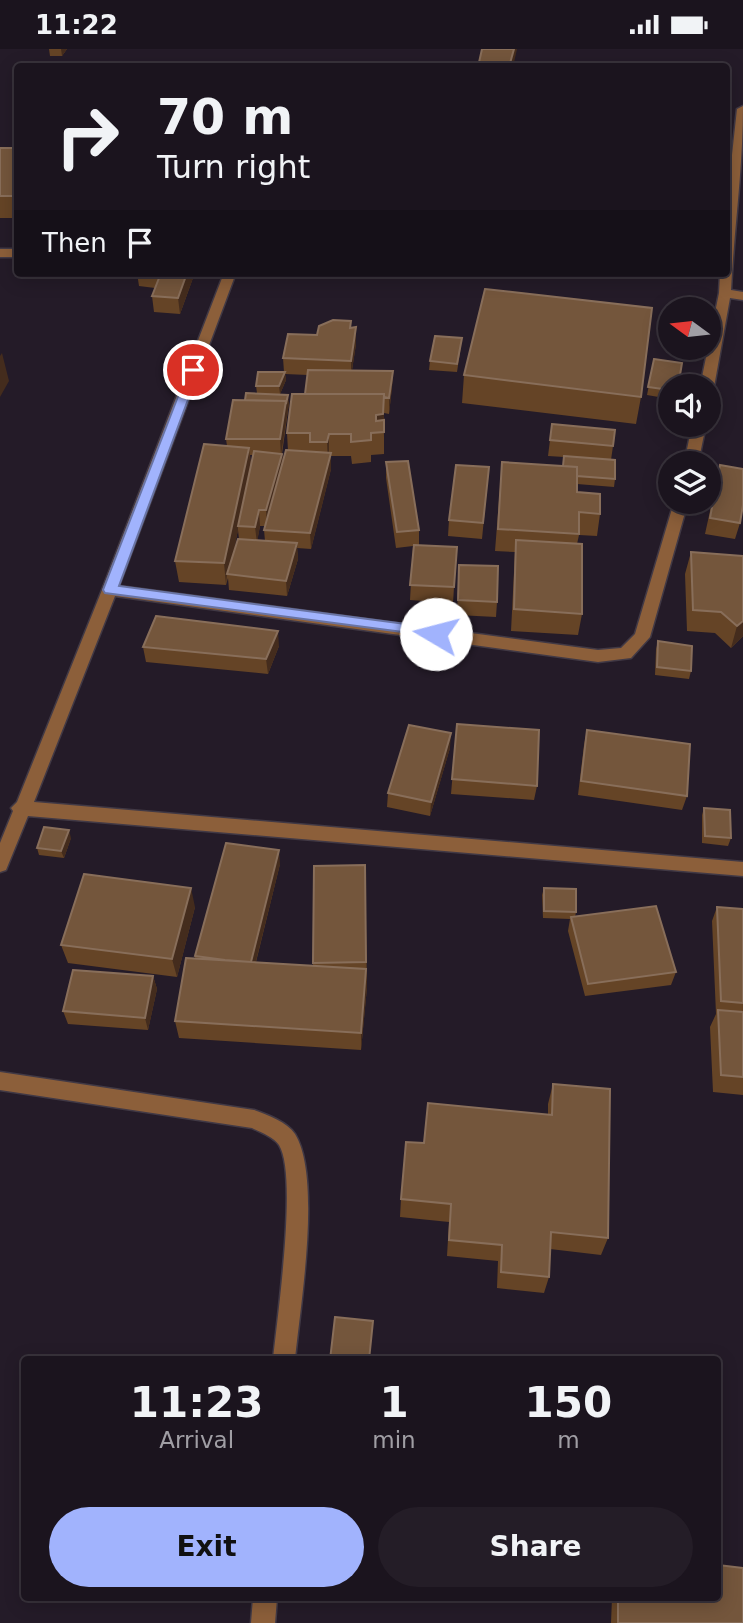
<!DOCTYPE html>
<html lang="en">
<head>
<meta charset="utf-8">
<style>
	body { margin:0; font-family:"DejaVu Sans",sans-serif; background:#241d27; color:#f1f3f6; height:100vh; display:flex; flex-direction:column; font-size:26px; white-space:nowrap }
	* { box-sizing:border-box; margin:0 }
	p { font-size:23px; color:#a09ea4 }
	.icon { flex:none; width:38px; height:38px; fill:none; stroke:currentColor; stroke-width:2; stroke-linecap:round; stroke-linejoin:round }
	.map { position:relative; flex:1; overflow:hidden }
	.sheet { position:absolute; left:21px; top:1307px; width:700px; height:245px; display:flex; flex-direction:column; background:#1b141e; border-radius:7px; box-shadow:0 4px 18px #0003,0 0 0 2px #39333c }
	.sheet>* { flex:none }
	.top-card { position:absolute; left:14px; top:14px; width:716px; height:214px; border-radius:7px; box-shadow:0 4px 18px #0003,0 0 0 2px #39333c; background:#1b141e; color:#f1f3f6; overflow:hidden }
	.needle { width:46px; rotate:285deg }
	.tools { position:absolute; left:658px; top:248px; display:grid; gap:14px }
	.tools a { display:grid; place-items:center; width:63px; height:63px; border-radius:50%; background:#1b141e; box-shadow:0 4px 18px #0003,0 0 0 2px #39333c; font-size:35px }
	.pin { position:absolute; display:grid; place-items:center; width:60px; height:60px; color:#fff; margin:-30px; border:4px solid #fff; border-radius:50%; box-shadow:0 2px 7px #0007 }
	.me { position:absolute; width:77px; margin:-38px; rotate:278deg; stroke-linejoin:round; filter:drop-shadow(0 0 5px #0008) }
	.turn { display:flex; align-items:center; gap:24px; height:147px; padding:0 28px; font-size:32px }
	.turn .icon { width:91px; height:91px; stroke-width:2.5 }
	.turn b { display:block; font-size:49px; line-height:60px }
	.then { display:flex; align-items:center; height:66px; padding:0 28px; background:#0003; gap:14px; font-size:26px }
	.eta { display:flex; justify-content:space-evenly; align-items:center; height:119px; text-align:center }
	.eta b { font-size:42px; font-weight:800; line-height:49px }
	.action { display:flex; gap:14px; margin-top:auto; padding:14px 28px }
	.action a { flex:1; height:80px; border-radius:42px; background:#a1b3fd; color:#111; font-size:28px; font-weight:800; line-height:80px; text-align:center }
	.action a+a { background:#241d27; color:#f1f3f6 }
	.status { display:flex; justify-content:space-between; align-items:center; height:49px; padding:0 35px; background:#1b141e; direction:ltr }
	.status svg { height:19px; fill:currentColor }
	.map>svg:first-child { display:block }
</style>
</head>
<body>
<div class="status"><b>11:22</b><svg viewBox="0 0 49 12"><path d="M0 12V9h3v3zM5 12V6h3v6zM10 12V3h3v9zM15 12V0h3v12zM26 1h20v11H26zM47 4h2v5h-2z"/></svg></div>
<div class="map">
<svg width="743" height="1574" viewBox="0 0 743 1574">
	<rect width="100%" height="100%" fill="#241b28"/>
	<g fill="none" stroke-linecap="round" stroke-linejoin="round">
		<defs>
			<path id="minor" d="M743 57C743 119 734 181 731 241L743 243V251L730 249 714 338 709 342V338H700L719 244 720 224H726V161L737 60Z
				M0 200H18V208H0Z
				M224 224H236L119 537 598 601 621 599 635 585 674 453H688L650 588 631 609 598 613 115 547 34 753 743 813V827L28 767 6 821 0 823V794L13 762 11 759 17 753 102 541Z
				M692 376H706L698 415H684Z
				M0 1023 254 1061C268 1066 287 1073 295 1085 322 1129 300 1258 295 1311H273C277 1270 298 1126 279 1096 274 1088 260 1083 252 1079L0 1041Z
				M253 1549H277L275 1574H251Z"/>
		</defs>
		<use href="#minor" stroke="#413945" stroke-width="3"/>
		<use href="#minor" fill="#8c5f3a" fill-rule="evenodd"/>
	</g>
	<path fill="#654426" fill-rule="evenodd" d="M49 0H67L62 7H50Z
		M0 99H18V169H0Z
		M137 224H192L193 229 180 265 154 263 152 247 155 239 139 237Z
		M352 279 356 295 352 321 393 322 392 338 389 365 384 364V405L371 406V413L352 415 351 407H331V420L311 500 297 499 298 510 287 547 229 541 228 529 226 536 179 533 175 512 227 397 226 390 245 351 257 344 256 337 284 323 283 309 317 286ZM285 325 308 326 305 345 287 384 288 402 283 414 282 405 289 354 280 345 286 331ZM250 406H253L251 416ZM260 477H265L264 481 265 492H257ZM238 481 239 490 231 513Z
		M461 297 457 323 429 321 430 312Z
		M654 310 670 338V350L647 346Z
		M464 326 641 348 636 375 462 354Z
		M552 375 613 397 611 411 615 430 614 438 577 435V443L600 465 597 487 579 486 577 495 582 565 578 586 511 582 515 503 495 502 502 413 563 417 564 408 548 407Z
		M386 413 419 481V496L454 538 453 554 410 551 413 497 396 499 386 429Z
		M720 416 740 474 735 490 705 485Z
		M489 418 482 490 448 487 449 471Z
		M691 503 743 507V587L731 599 715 584 687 582 685 525Z
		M459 516 497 553 496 568 457 566Z
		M658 592 691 622 689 630 655 626 656 600Z
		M279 597 268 625 146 613 143 598Z
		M457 675 537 737 534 751 451 745Z
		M587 681 687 747 682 761 578 746 584 696Z
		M450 699 430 767 387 758 388 744Z
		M704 759 731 789 728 797 702 794V766Z
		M71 789 64 809 39 806 37 799Z
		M280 815 256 913 313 917 314 817 365 816 367 938 361 1001 179 989 175 972 195 909V907Z
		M544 839 576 863 575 868 676 923 671 936 585 947 568 882 570 870 543 869 542 846Z
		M195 858 177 928 68 914 61 896Z
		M717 858 743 860V1046L713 1043 710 978 716 965 712 872Z
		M153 927 157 940 148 981 68 975 63 962Z
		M553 1035 608 1189 601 1206 550 1200 549 1228 544 1244 497 1239 498 1212 447 1207 449 1173 400 1168 401 1150 424 1094 548 1065V1055Z
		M612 1549H718L743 1574H611Z"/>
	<path fill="#442c1d" d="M61 0H67L62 7Z
		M514 0H517L513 18H509Z
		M187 224H192L193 229 180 265 178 249Z
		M356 278V295L351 328V312Z
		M2 304 9 332 0 348V307Z
		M393 322 392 338 389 365V349Z
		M285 323 286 331 280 345 279 337Z
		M384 345V367L383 388V383H376V366Z
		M288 346 289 354 281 406 280 390 286 352Z
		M329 385V407L328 416 327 393Z
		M249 399 251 422 238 477V481L229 526 227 525 226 536 224 514Z
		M331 404V420L311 500 310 484Z
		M282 405 283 421 267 477 266 461Z
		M259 461 260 477 257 494 255 478Z
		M297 494 298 510 287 547 286 532Z
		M743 572V587L731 599 737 577Z
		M278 582 279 597 268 625 266 610Z
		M451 684 450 699 430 767 431 753Z
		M69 781 71 789 64 809 61 802Z
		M279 801 280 815 252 928 251 915Z
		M191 839 195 858 177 928 172 910Z
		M366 920 367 938 361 1001V984Z
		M153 927 157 940 148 981 145 969Z"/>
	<path fill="#74563c" stroke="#886e5a" stroke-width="2" d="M482 0H514L509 18H478Z
		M0 99H18V147H0Z
		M161 224H187L178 249 152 247Z
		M485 240 652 259 641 348 464 326Z
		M333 271 351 272 350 279 356 278 351 312 283 309 288 285 317 286 319 277Z
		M435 287 462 289 457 315 430 312Z
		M654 310 682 314 678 338H670V341L648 338Z
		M308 321 393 322 389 349 384 348V345H305Z
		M258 323H285L279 337H256Z
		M246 344 288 346 286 355V352L245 351Z
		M292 345H384L383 365 376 366V372L384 371V383L371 384V391L351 393V385H329L327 393H310V384H287Z
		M233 351 286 352 280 390H226Z
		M552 375 615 381 613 397 550 391Z
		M204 395 249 399 224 514 175 512Z
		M286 401 331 404 310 484 264 481Z
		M254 402 282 405 266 461H259L255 478 238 477Z
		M564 407 615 411V430L577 427V418L563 417Z
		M408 412 419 481 397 483 386 413Z
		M502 413 577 418V443L600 445V465L579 463V485L498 480Z
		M456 416 489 418 483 474 449 471Z
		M720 416 743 420V456L740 474 710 469Z
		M238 490 297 494 286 532 227 525Z
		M516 491 582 495V565L514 560Z
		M414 496 457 498 454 538 410 536Z
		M691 503 743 507V572L737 577 721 563 693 561Z
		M459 516 498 517 497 553 458 551Z
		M156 567 278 582 266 610 143 598Z
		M658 592 692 597 691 622 657 618Z
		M457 675 539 681 537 737 452 730Z
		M409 676 451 684 431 753 388 744Z
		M587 681 690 695 687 747 581 732Z
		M704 759 730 761 731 789 705 787Z
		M44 778 69 781 61 802 37 799Z
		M226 794 279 801 251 913 225 911 195 907Z
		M365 816 366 913 313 914 314 817Z
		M84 825 191 839 172 910 61 896Z
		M544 839 576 840V863L544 862Z
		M656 857 676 923 588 935 571 868Z
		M717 858 743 860V954L721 952Z
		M186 909 366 920 361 984 175 972Z
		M73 921 153 927 145 969 63 962Z
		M718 961 743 963V1028L721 1026Z
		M553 1035 610 1040 608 1189 551 1183 549 1228 501 1223 502 1196 449 1191 451 1155 401 1150 406 1093 424 1094 428 1054 552 1066Z
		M335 1268 373 1272 369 1311H330Z
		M718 1451 722 1452V1502H718Z
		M718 1516 743 1519V1574H618V1549H718Z"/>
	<path fill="#a1b3fd" stroke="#6974a4" stroke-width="2" d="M189 319 199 321 119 537 436 579 441 581V588L105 544 103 541Z"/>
</svg>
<div class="tools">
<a><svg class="needle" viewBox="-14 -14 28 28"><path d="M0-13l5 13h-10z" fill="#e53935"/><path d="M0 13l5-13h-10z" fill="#a09ea4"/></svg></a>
<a><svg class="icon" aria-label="sound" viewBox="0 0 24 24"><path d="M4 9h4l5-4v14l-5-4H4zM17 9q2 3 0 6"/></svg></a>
<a><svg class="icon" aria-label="layers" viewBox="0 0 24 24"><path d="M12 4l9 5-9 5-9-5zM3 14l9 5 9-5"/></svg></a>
</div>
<div class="pin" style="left:193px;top:321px;background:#d93025"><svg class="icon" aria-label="arrive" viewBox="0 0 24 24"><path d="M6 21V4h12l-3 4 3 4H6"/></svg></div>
<svg class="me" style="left:436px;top:585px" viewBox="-20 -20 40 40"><circle r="19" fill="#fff"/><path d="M0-13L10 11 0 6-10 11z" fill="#a1b3fd"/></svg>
<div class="top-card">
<div class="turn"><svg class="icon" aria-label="right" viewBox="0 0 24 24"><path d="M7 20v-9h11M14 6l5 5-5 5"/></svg><div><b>70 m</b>Turn right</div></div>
<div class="then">Then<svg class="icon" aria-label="arrive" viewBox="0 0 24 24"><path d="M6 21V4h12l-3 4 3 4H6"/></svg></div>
</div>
<section class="sheet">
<div class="eta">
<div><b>11:23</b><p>Arrival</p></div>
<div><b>1</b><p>min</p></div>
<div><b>150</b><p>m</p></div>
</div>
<div class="action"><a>Exit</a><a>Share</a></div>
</section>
</div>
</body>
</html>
